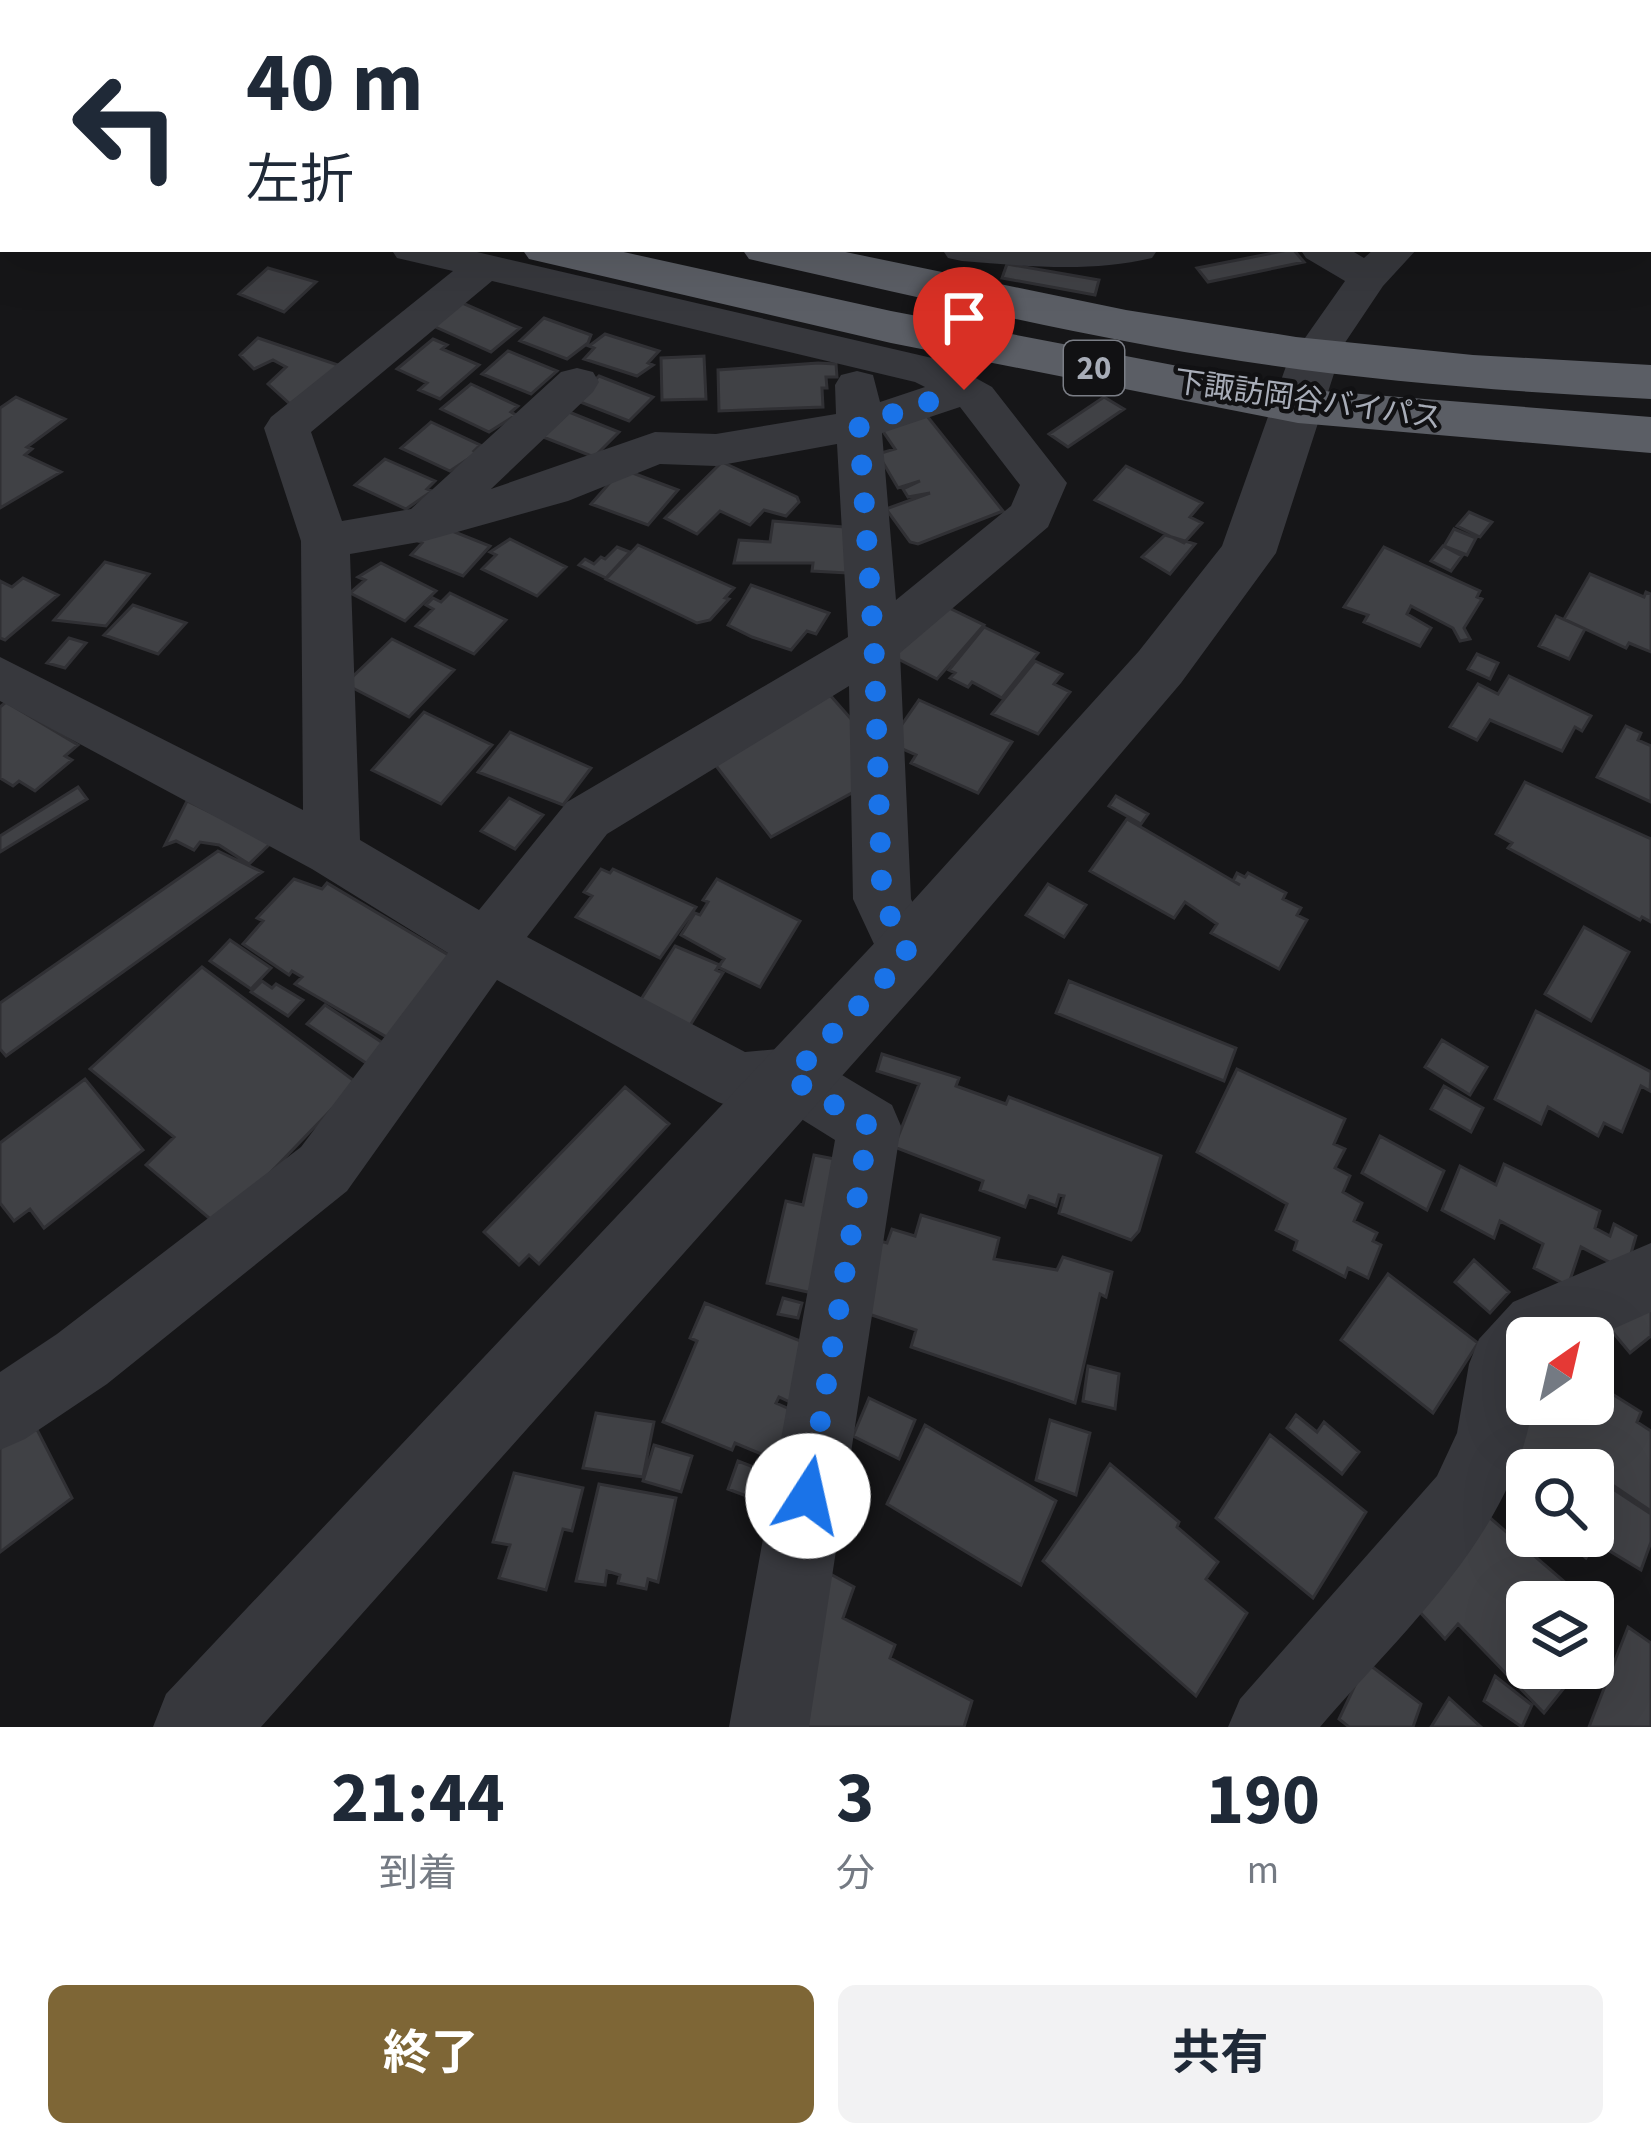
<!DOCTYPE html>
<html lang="ja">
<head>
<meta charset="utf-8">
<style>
	body { margin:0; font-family:"Source Sans 3","Noto Sans JP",sans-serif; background:#f2f2f3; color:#1f2937; height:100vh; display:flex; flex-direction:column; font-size:45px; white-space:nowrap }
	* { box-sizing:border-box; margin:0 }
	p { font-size:39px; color:#747a83 }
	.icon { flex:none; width:66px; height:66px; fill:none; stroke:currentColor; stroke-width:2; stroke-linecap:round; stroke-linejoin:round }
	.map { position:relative; height:1727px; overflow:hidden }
	.side { display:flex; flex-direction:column; background:#fff; flex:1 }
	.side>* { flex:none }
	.hud { position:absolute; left:0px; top:0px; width:1653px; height:252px; box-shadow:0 12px 48px #0002; background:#fff; color:#1f2937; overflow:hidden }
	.needle { width:78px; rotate:34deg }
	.fabs { position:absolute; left:1506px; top:1317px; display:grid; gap:24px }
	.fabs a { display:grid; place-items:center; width:108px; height:108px; border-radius:18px; background:#fff; box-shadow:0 12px 48px #0002; font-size:60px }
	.pin { position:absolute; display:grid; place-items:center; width:102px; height:102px; color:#fff; margin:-123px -51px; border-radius:50% 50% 50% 0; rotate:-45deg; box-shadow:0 0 12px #0007 }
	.pin .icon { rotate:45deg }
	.me { position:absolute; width:132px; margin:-66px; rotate:10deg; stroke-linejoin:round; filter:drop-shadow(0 0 9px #0008) }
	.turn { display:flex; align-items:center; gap:42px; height:252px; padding:0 48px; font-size:54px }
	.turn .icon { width:156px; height:156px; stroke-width:2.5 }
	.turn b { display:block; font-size:84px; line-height:102px }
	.eta { display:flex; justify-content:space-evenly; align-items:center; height:204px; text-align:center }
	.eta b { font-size:72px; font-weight:700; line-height:84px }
	.action { display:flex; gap:24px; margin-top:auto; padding:24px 48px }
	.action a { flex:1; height:138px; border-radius:18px; background:#7e6636; color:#fff; font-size:48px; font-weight:700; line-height:138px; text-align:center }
	.action a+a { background:#f2f2f3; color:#1f2937 }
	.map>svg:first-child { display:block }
</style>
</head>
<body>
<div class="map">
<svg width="1651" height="1727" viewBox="0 0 1651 1727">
	<rect width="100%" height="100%" fill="#161618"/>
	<path fill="#404145" stroke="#303034" stroke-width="3" d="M1293 249 1304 262 1208 282 1197 268Z
		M1007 264 1099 280 1095 295 1002 278Z
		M268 268 316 282 284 312 239 294Z
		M460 302 520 328 491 352 431 325Z
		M544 318 591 335 588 343 567 359 520 341Z
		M605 334 659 351 648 363 653 365 637 376 584 359 594 348 589 346Z
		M258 338 341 366 290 404 268 384 286 367 273 360 254 369 240 355Z
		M433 339 447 345 442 349 479 365 440 399 419 390 427 383 397 369Z
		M508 351 557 371 531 394 482 374Z
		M704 356 706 399 662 400 661 358Z
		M818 363 836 364 837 377H826L827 388H822L823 407 719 411 718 370Z
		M599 376 653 397 629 421 575 400Z
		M471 384 518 406 511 412 516 415 489 432 441 409Z
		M16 397 65 419 27 447 32 449 25 455 61 472 0 508V408Z
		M1104 397 1124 409 1068 447 1049 434Z
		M923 411 1003 511 918 544 910 542 886 509 930 493 908 497 903 489 920 481 898 488 878 454 895 449 878 424Z
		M569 412 619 432 594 457 543 437Z
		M431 422 480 445 474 451 477 453 450 471 401 448Z
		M385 459 435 481 427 489 432 491 406 509 355 485Z
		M722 462 797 497 799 502 786 516 764 510 750 525 720 511 697 534 665 518Z
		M1126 466 1202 503 1190 517 1202 523 1184 543 1095 500Z
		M622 469 678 490 648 525 591 504Z
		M1469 512 1492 522 1480 537 1457 526Z
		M773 521 857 528 847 573 812 571 813 563H734L739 540 770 542Z
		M437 525 490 546 463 576 411 555 422 543 416 540Z
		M1454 529 1476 538 1467 555 1444 546Z
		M1165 535 1195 544 1170 574 1142 557Z
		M510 539 566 567 537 596 482 569 496 555 490 552Z
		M638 545 734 588 725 598 729 599 710 620 697 623 606 579Z
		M1443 546 1462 556 1451 571 1431 561Z
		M617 547 630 552 606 578 579 565 585 559 594 564 601 557 605 559Z
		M1384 547 1480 591 1477 597 1482 599 1464 628 1470 639 1460 641 1453 628 1411 606 1407 614 1431 628 1420 646 1364 622 1368 615 1344 607Z
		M105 562 149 574 106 626 54 620Z
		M381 563 436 591 405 621 350 593 365 580 358 577Z
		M1590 574 1644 597 1646 592 1651 594V652L1629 643 1626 648 1564 619Z
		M23 578 58 595 5 640 0 638V581L12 587Z
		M751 585 829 613 816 634 807 631 791 650 752 637 728 625Z
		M450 593 506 620 474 654 416 626 433 609 426 605 433 598 441 602Z
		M133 605 186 623 158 654 104 635Z
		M945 606 984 625 937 679 892 656Z
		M1556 616 1585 629 1569 659 1539 646Z
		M984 627 1038 653 1002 698 972 682 968 687 950 678 955 673 949 670Z
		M69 638 86 643 65 668 47 663Z
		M392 639 454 670 409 717 345 684Z
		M1477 654 1498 663 1490 679 1468 669Z
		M1035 661 1062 674 1054 684 1070 692 1038 734 992 714Z
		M1509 676 1591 716 1582 731 1575 727 1562 751 1490 720 1477 740 1450 727 1478 684 1498 694Z
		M830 695 859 728V789L771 837 710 758Z
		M919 700 1012 742 978 793 911 763 916 755 896 746V733Z
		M6 702 78 745 65 756 72 760 35 791 19 781 13 786 0 778V707Z
		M424 712 492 745 441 804 372 770Z
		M1626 726 1641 733 1638 740 1651 746V802L1597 777Z
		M510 732 591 768 563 805 478 772Z
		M1525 782 1651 839V922L1642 917 1640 920 1508 848 1512 843 1496 834Z
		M78 787 87 799 0 852V836Z
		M1116 796 1148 814 1141 824 1109 806Z
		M509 798 543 815 515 849 481 831Z
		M187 801 272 842 249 864 219 845 200 842 194 850 176 841 165 845Z
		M1127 819 1240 885 1233 881 1237 873 1245 877 1248 873 1286 893 1283 899 1301 908 1297 915 1307 920 1279 969 1211 933 1217 924 1185 902 1174 918 1090 871Z
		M218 851 262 872 6 1056 0 1049V1003Z
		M601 869 610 873 613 869 696 907 660 958 576 917 592 896 584 892Z
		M294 879 322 889 327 883 450 956 390 1039 295 984 302 977 292 971 289 975 243 944 263 921 257 918Z
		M717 879 800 921 760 987 718 967 724 959 681 935 695 913 700 915 708 902 703 900Z
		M1048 884 1086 905 1064 937 1026 915Z
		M1584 927 1629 952 1591 1021 1545 994Z
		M230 940 271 968 251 989 210 961Z
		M675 946 720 965 716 970 723 973 689 1027 638 1004Z
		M202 967 357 1083 248 1196 215 1223 146 1165 174 1137 90 1069Z
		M262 981 272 988 276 984 303 1000 288 1016 251 992Z
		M1069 981 1236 1048 1224 1081 1056 1013Z
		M325 1005 386 1045 369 1065 307 1024Z
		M1536 1011 1651 1072 1650 1091 1641 1086 1622 1132 1604 1123 1598 1136 1548 1107 1541 1124 1495 1099Z
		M1442 1040 1487 1067 1470 1095 1425 1067Z
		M882 1054 959 1078 956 1086 1006 1104 1009 1097 1161 1156 1139 1231 1131 1240 1059 1213 1064 1196 1059 1195 1056 1206 1029 1196 1025 1207 980 1190 983 1181 894 1147 919 1084 877 1071Z
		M1237 1069 1345 1119 1334 1144 1345 1149 1335 1168 1350 1176 1343 1192 1362 1203 1354 1221 1377 1233 1373 1241 1381 1245 1368 1278 1348 1268 1345 1277 1294 1250 1297 1241 1276 1230 1287 1204 1197 1152Z
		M85 1079 143 1150 44 1228 30 1209 14 1221 0 1203V1143Z
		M1444 1086 1483 1108 1471 1132 1431 1109Z
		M625 1087 669 1124 539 1264 529 1255 519 1265 484 1232Z
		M1380 1136 1444 1171 1427 1210 1362 1173Z
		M814 1155 850 1162 821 1295 767 1283 786 1201 803 1205Z
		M1504 1164 1600 1211 1595 1228 1610 1236 1614 1224 1636 1236 1626 1271 1581 1247 1568 1286 1534 1268 1543 1244 1500 1221 1494 1238 1442 1210 1460 1166 1496 1185Z
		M921 1215 999 1238 994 1259 1057 1270 1063 1257 1112 1272 1106 1297 1100 1294 1075 1403 911 1347 916 1330 851 1308 873 1239 887 1243 892 1229 915 1236Z
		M1474 1260 1509 1292 1490 1313 1455 1282Z
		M1388 1274 1478 1343 1433 1413 1341 1340Z
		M783 1298 802 1303 798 1318 778 1314Z
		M1651 1299V1336L1630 1353 1610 1329Z
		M705 1303 813 1346 790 1402 779 1397 776 1403 794 1411 776 1460 735 1443 732 1450 663 1422 697 1341 690 1338Z
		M1527 1364V1404H1593V1382L1641 1412 1637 1422 1651 1431V1511L1608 1482 1593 1513V1470L1527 1472 1503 1455Z
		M1088 1366 1119 1374 1115 1409 1083 1401Z
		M869 1398 915 1420 899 1459 853 1436Z
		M596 1413 654 1422 643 1477 583 1468Z
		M29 1414 72 1498 0 1552V1434Z
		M1296 1415 1317 1432 1324 1422 1359 1452 1342 1474 1287 1428Z
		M1050 1420 1090 1433 1076 1495 1036 1480Z
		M925 1425 1056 1501 1021 1585 887 1504Z
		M1270 1435 1366 1512 1313 1598 1216 1518Z
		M654 1445 692 1456 681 1492 643 1481Z
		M738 1461 779 1477 770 1505 728 1489Z
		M1110 1464 1179 1522 1177 1527 1218 1562 1206 1579 1247 1613 1196 1696 1043 1561Z
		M514 1473 583 1488 572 1531 563 1529 546 1590 499 1578 510 1545 493 1542Z
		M599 1484 676 1498 658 1582 648 1579 646 1589 618 1583 620 1575 607 1571 605 1585 576 1581Z
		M1610 1487 1651 1514V1542L1641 1570 1590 1539 1599 1515 1595 1512Z
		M1489 1517 1588 1602H1527V1668H1580L1544 1713 1458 1624 1445 1639 1404 1595Z
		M1560 1536H1587L1583 1541 1592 1548 1586 1558Z
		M812 1564 854 1587 843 1618 895 1645 890 1658 972 1701 964 1727H781Z
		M1628 1627 1651 1643V1727H1589Z
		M1366 1662 1421 1704 1413 1727H1349L1339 1719Z
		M1495 1676 1532 1705 1522 1727 1484 1701Z
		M1449 1698 1481 1727H1431Z"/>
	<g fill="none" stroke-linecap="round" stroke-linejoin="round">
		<path fill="#37383d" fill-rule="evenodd" d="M1331 0H1365V3H1331Z
			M1651 56V78L1650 79V57Z
			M391 249H464L945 361 992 387 1067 483 1048 527 900 653 911 899 938 954 929 972 908 980 887 972 853 899 849 686 607 834 527 937 745 1052 790 1048 812 1057 892 1105 901 1126 809 1727H729L835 1140 782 1107 740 1110 718 1102 497 980 347 1191 107 1384 25 1439 0 1450V1372L57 1334 301 1147 448 953 312 869 0 701V657L303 810 301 541 264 428 271 417 453 271 397 258ZM492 281 915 382 925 387 880 402 873 375 857 371 841 375 835 385 836 414 716 434 655 432 491 489 593 392 599 382 593 372 577 368 561 372 411 509 342 521 311 432ZM960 407 1020 485 1011 506 896 600 882 433ZM837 444 848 637 567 802 479 910 360 840 350 554 425 541 568 501 660 464 716 466Z
			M942 249H1158L1152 258C1090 273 1025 266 962 261L948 258Z
			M1300 249H1349L1364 258 1374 249H1417L1383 286 1330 365 1315 369 1300 365 1293 355 1345 281 1306 258Z
			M1651 1243V1312L1593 1338H1527V1404H1533C1514 1534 1402 1631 1320 1727H1228L1240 1699 1437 1476 1457 1433 1469 1364 1479 1339 1513 1302Z"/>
		<path fill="#37383d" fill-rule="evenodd" d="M1315 339 1333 344 1340 355 1276 553 1181 683 932 975 261 1727H153L166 1694 884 933 1139 651 1222 546 1290 355 1297 344Z"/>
		<path fill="#5b5e65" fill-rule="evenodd" d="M0 112 3 113V139L0 138Z
			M522 249H610L891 311 1298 389 1651 417V453L1298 423 891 343 529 259Z
			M742 249H831L1126 310 1296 337 1473 355 1651 365V399C1514 392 1377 382 1241 361 1081 337 924 298 766 263L749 259Z"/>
	</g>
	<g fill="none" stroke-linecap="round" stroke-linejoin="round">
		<path stroke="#1a73e8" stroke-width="21" stroke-dasharray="0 37.8" d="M808 1496 869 1126 790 1078 908 954 882 899 874 646 859 425 964 390"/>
	</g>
	<g text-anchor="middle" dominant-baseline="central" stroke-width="9" stroke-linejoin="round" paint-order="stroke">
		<g font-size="30" fill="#a8adb8" stroke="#111113">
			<text transform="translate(1308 400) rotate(8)">下諏訪岡谷バイパス</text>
		</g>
		<rect fill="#111113" stroke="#7b7e86" stroke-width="3" x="1064" y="341" width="60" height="54" rx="9"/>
		<g font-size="33" font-weight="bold" fill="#a8adb8">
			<text x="1094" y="368">20</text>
		</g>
	</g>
</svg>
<div class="fabs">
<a><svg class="needle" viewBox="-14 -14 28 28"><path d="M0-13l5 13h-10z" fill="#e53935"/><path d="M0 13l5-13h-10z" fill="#747a83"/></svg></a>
<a><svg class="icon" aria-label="search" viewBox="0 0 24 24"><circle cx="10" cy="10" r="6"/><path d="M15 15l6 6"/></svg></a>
<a><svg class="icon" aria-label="layers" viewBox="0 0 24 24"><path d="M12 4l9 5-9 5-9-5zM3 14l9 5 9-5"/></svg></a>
</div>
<div class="pin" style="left:964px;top:390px;background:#d93025"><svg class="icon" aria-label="arrive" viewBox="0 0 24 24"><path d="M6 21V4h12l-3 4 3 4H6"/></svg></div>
<svg class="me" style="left:808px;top:1496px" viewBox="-20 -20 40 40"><circle r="19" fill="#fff"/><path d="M0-13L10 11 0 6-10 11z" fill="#1a73e8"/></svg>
<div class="hud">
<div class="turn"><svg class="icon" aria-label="left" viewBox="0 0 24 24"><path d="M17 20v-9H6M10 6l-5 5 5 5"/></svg><div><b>40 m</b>左折</div></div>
</div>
</div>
<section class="side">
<div class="eta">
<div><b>21:44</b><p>到着</p></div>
<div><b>3</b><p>分</p></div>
<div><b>190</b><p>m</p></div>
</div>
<div class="action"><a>終了</a><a>共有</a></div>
</section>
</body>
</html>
